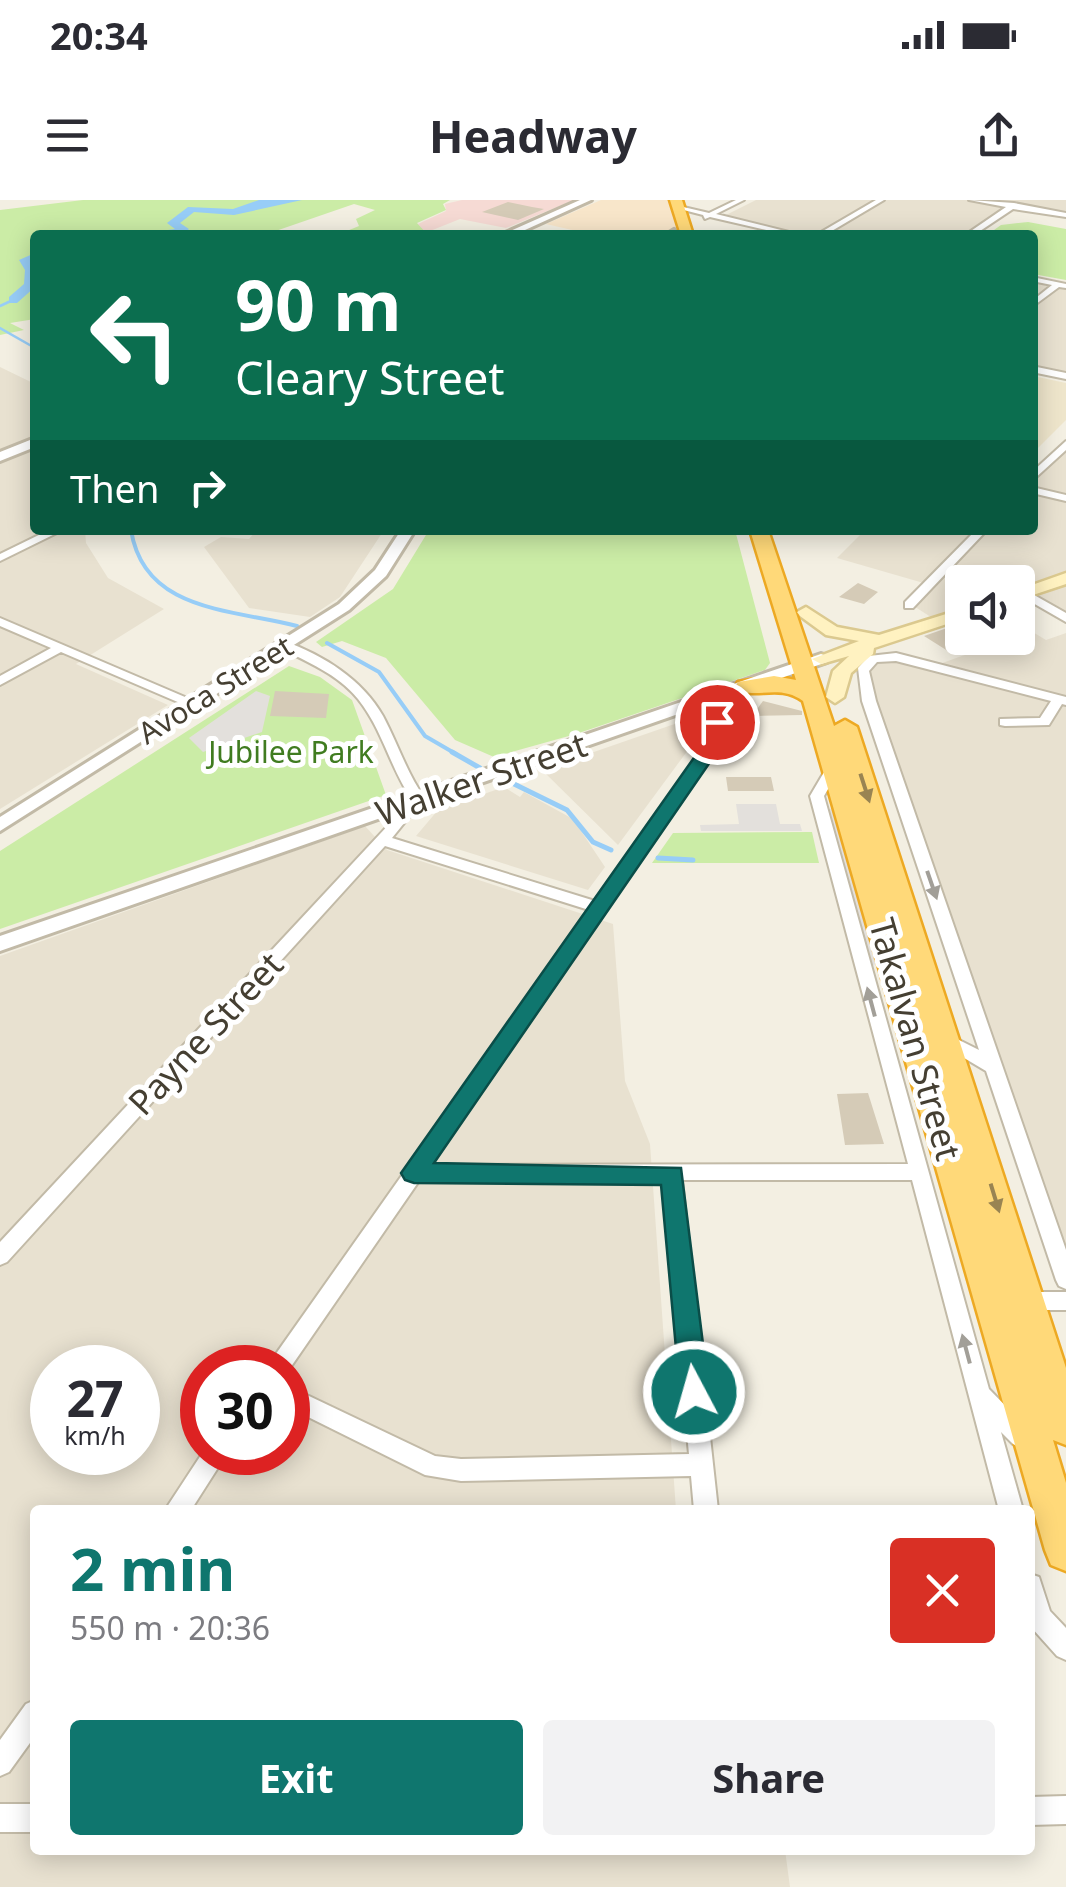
<!DOCTYPE html>
<html lang="en">
<head>
<meta charset="utf-8">
<style>
	body { margin:0; font-family:"Noto Sans",sans-serif; background:#f2f2f3; color:#2b2b33; height:100vh; display:flex; flex-direction:column; font-size:38px; white-space:nowrap }
	* { box-sizing:border-box; margin:0 }
	p { font-size:32px; color:#7c7c81 }
	.icon { flex:none; width:55px; height:55px; fill:none; stroke:currentColor; stroke-width:2; stroke-linecap:round; stroke-linejoin:round }
	.map { position:relative; flex:1; overflow:hidden }
	.drawer { position:absolute; left:30px; top:1305px; width:1005px; height:350px; display:flex; flex-direction:column; background:#fff; border-radius:10px; box-shadow:0 5px 25px #0003 }
	.drawer>* { flex:none }
	.hud { position:absolute; left:30px; top:30px; width:1008px; height:305px; border-radius:10px; box-shadow:0 5px 25px #0003; background:#0b6e4f; color:#fff; overflow:hidden }
	.buttons { position:absolute; left:945px; top:365px; display:grid; gap:20px }
	.buttons a { display:grid; place-items:center; width:90px; height:90px; border-radius:10px; background:#fff; box-shadow:0 5px 25px #0003; font-size:50px }
	.speed { position:absolute; left:30px; top:1145px; display:flex; gap:20px; font-size:50px; font-weight:700; text-align:center }
	.speed>* { display:grid; place-content:center; width:130px; height:130px; border-radius:50%; background:#fff; box-shadow:0 5px 25px #0003; line-height:1 }
	.speed small { font-size:25px; font-weight:400 }
	.speed .limit { border:15px solid #d22; background:#fff; color:#111 }
	.pin { position:absolute; display:grid; place-items:center; width:85px; height:85px; color:#fff; margin:-42px; border:5px solid #fff; border-radius:50%; box-shadow:0 2px 10px #0007 }
	.me { position:absolute; width:110px; margin:-55px; rotate:354deg; stroke-linejoin:round; filter:drop-shadow(0 0 8px #0008) }
	.turn { display:flex; align-items:center; gap:35px; height:210px; padding:0 40px; font-size:45px }
	.turn .icon { width:130px; height:130px; stroke-width:2.5 }
	.turn b { display:block; font-size:70px; line-height:85px }
	.then { display:flex; align-items:center; height:95px; padding:0 40px; background:#0003; gap:20px; font-size:38px }
	.round { display:grid; place-items:center; flex:none; width:105px; height:105px; border-radius:10px; background:#f2f2f3 }
	.head { display:flex; align-items:center; justify-content:space-between; height:170px; padding:0 40px }
	h1 { font-size:60px; font-weight:700; line-height:75px; color:#0f766e }
	.button { display:flex; gap:20px; margin-top:auto; padding:20px 40px }
	.button a { flex:1; height:115px; border-radius:10px; background:#0f766e; color:#fff; font-size:40px; font-weight:700; line-height:115px; text-align:center }
	.button a+a { background:#f2f2f3; color:#2b2b33 }
	.status { display:flex; justify-content:space-between; align-items:center; height:70px; padding:0 50px; background:#fff; direction:ltr }
	.status svg { height:28px; fill:currentColor }
	header { display:flex; justify-content:space-between; align-items:center; height:130px; padding:0 40px; background:#fff; font-size:45px; font-weight:700 }
	.map>svg:first-child { display:block }
</style>
</head>
<body>
<div class="status"><b>20:34</b><svg viewBox="0 0 49 12"><path d="M0 12V9h3v3zM5 12V6h3v6zM10 12V3h3v9zM15 12V0h3v12zM26 1h20v11H26zM47 4h2v5h-2z"/></svg></div>
<header><svg class="icon" aria-label="menu" viewBox="0 0 24 24"><path d="M4 6h16M4 12h16M4 18h16"/></svg>Headway<svg class="icon" aria-label="share" viewBox="0 0 24 24"><path d="M12 15V3M7 8l5-5 5 5M5 13v7h14v-7"/></svg></header>
<div class="map">
<svg width="1066" height="1687" viewBox="0 0 1066 1687">
	<rect width="100%" height="100%" fill="#f3efe2"/>
	<path fill="#e8e1d0" fill-rule="evenodd" d="M756 0H1066V15L1012 7 969 35H754L769 26 724 16Z
		M1032 79 1066 85V176L1033 169Z
		M0 167 35 184V330H85L86 343 108 378 164 409 76 464 168 505 0 609Z
		M1066 245V417L1023 393 1018 394V382H962V413L937 421 909 403 927 384 837 358 860 335 844 330H1032L1033 279Z
		M257 330H384L340 397 310 417 249 408 204 347 221 337 249 339Z
		M1031 431 1046 440 1066 433V1073L865 482 870 462 878 458 934 466Z
		M689 519 705 527 618 645 542 570Z
		M504 587 520 597 524 592 573 619 605 667 588 690 416 636 438 610Z
		M365 626 387 650 613 724 625 881 650 944 676 1310H35V1650H785L790 1687H0V756ZM52 1168H138V1252H52ZM202 1168H288V1252H202Z"/>
	<path fill="#f8e6ca" d="M601 0H669L679 35H594L546 24Z"/>
	<path fill="#eee5cb" d="M1033 176 1066 183V220L1033 253Z"/>
	<path fill="#f6dad4" d="M462 0H574L506 28 460 19 425 33 418 24 446 11 445 4Z"/>
	<path fill="#cbeca6" d="M83 0H450L443 4 446 10 417 23 428 35H337L359 26 356 19 375 10 354 4 264 35H35V119L10 123 24 130 0 135V10Z
		M1028 22 1066 29V80L1033 74 1032 35H987L1001 25Z
		M429 330H735L770 463 765 470 576 534 494 557 455 540 386 458 342 441 322 447 316 442 393 389Z
		M289 466 320 477 352 500 386 595 0 729V651Z
		M812 632 819 663H652L673 633Z"/>
	<path fill="#e3e0dc" d="M256 491 270 496 262 532 203 552 189 538Z
		M736 604H776L780 624H800L802 631H701L700 625 739 624Z
		M835 607 878 762 870 768 827 610Z"/>
	<g fill="none" stroke-linecap="round" stroke-linejoin="round">
		<path stroke="#97cdf7" stroke-width="2.5" d="M0 106 13 100
			M0 128 35 148"/>
		<path stroke="#97cdf7" stroke-width="4" d="M131 330C144 412 231 409 297 426
			M327 443 379 472 425 536 456 554"/>
		<path stroke="#97cdf7" stroke-width="5" d="M452 552 480 568
			M510 582 567 610 593 642 611 650
			M658 658 693 660"/>
		<path fill="#97cdf7" fill-rule="evenodd" d="M259 0H302L234 15 194 12 180 23 189 29 182 35H133L175 29 167 23 188 7 233 9Z
			M35 53 32 62 35 87 17 103H9V97L24 84 25 70 19 60Z"/>
	</g>
	<path fill="#d5cbb7" d="M508 2 532 7 544 9 518 20 482 12Z
		M858 383 878 392 864 404 839 397Z
		M950 427 973 442 969 443 973 446 951 453 924 436Z
		M275 491 329 494 326 518 270 516Z
		M763 501 802 511V515L752 516Z
		M726 577H771L774 591H728Z
		M868 893 884 944 845 945 837 894Z"/>
	<g fill="none" stroke-linecap="round" stroke-linejoin="round">
		<defs>
			<path id="minor" d="M736 0H744L716 14 801 35H788L710 17 705 19 703 15 676 8 679 6 709 13Z
				M876 0H884L825 35H816Z
				M969 0 1014 3 1066 13V17L1013 9 974 35H965L1006 7Z
				M1032 77 1066 84V88L1059 87 1032 107V101L1052 85 1032 81Z
				M1032 166 1066 173V179L1032 172Z
				M1066 241V250L1032 281V272Z
				M1032 287 1066 295V301L1032 293Z
				M49 330H63L0 361V354Z
				M976 330H987L913 408H905V402Z
				M1019 391H1027L1066 413V422L1019 395Z
				M0 418 199 503 197 506H187L61 452 0 485V476L51 448 0 426Z
				M284 441C323 455 362 479 383 516 398 544 407 574 426 600L424 603H414C391 571 383 530 358 499 338 474 307 462 280 448L278 445Z
				M896 453 1066 497V505L1062 504 1049 525 1005 526 1000 525V519L1040 518 1051 501 896 461 877 462 869 471 876 501 1066 1050V1089L1059 1086 1056 1080 986 871 939 843 936 839 945 833 979 850 862 501 858 468 869 456Z
				M698 499 724 521 726 536 429 965 908 964 810 596 830 562H840L842 565 824 596 989 1189 1029 1230 1032 1237 1029 1244 1021 1248 1013 1244 1001 1232 1023 1310H999L912 980H682L718 1310H694L691 1276 461 1281 425 1275 288 1207V1186L435 1256 461 1259 689 1254 663 980 419 981 288 1171V1168H266L589 710 385 646 7 1062 0 1065V1042L393 620 395 617 390 608 392 605H402L409 617 392 638 595 701 712 536V525L691 503Z
				M1024 1092H1066V1110H1024L1017 1107 1014 1101 1017 1095Z
				M203 1252H228L191 1310H165Z
				M1030 1374 1039 1377 1050 1411 1066 1428V1460L1057 1456 1031 1427Z
				M35 1500V1536L9 1572 0 1576V1540L26 1504Z
				M1066 1596V1624L1030 1625V1597Z
				M0 1604H35V1632H0Z"/>
			<path id="tertiary" d="M580 0H591L514 35H501Z
				M674 30 677 35H666Z
				M35 238V247L0 261V252Z
				M401 330H415L386 376 349 410 0 631V617L339 404 375 370Z
				M821 454 827 456V462L0 751V736Z"/>
			<path id="secondary" d="M1066 373V384L1018 400V390Z
				M806 407 837 427 879 435 962 409V419L874 448 873 454 851 473 844 497 835 503 826 497 833 471 849 456 821 464 812 459 859 441 826 435 800 416 797 412Z"/>
			<path id="trunk" d="M670 0H682L693 35H681Z
				M750 330H768L834 526 845 520 857 527 1066 1168V1245L1053 1240 1066 1283V1371L1051 1365 1045 1350 803 501C778 482 752 502 735 487L738 482 774 476 796 480Z"/>
		</defs>
		<use href="#minor" stroke="#c2baa7" stroke-width="4"/>
		<use href="#tertiary" stroke="#c2baa7" stroke-width="6"/>
		<use href="#secondary" stroke="#dbc98f" stroke-width="5"/>
		<use href="#trunk" stroke="#eda923" stroke-width="5"/>
		<use href="#minor" fill="#fff" fill-rule="evenodd"/>
		<use href="#tertiary" fill="#fff" fill-rule="evenodd"/>
		<use href="#secondary" fill="#fff2c1" fill-rule="evenodd"/>
		<use href="#trunk" fill="#ffd979" fill-rule="evenodd"/>
	</g>
	<defs><path id="oneway-solid" d="M-6-.8H1V-3.2L6.5 0L1 3.2V.8H-6Z" transform="scale(2.5)"/></defs>
	<g fill="#998452">
		<use href="#oneway-solid" transform="translate(865 588) rotate(72)"/>
		<use href="#oneway-solid" transform="translate(995 998) rotate(73)"/>
	</g>
	<g fill="#a29f98">
		<use href="#oneway-solid" transform="translate(932 685) rotate(71)"/>
		<use href="#oneway-solid" transform="translate(871 802) rotate(-105)"/>
		<use href="#oneway-solid" transform="translate(966 1149) rotate(-105)"/>
	</g>
	<path fill="#0f766e" stroke="#0a4d48" stroke-width="2.5" d="M717 516 726 522 728 536 434 963 681 968 709 1192 704 1202 694 1206 684 1202 680 1192 661 985 414 983 405 980 401 973 710 535 708 522Z"/>
	<g text-anchor="middle" dominant-baseline="central" stroke-width="10" stroke-linejoin="round" paint-order="stroke">
		<g font-size="30" fill="#453f32" stroke="#fff">
			<text transform="translate(215 489) rotate(-32)">Avoca Street</text>
		</g>
		<g font-size="30" fill="#407c20" stroke="#fff">
			<text x="291" y="551">Jubilee Park</text>
		</g>
		<g font-size="35" fill="#453f32" stroke="#fff">
			<text transform="translate(481 578) rotate(-19)">Walker Street</text>
			<text transform="translate(205 833) rotate(-47)">Payne Street</text>
			<text transform="translate(916 839) rotate(74)">Takalvan Street</text>
		</g>
	</g>
</svg>
<div class="buttons">
<a><svg class="icon" aria-label="sound" viewBox="0 0 24 24"><path d="M4 9h4l5-4v14l-5-4H4zM17 9q2 3 0 6"/></svg></a>
</div>
<div class="speed"><div>27<small>km/h</small></div><div class="limit">30</div></div>
<div class="pin" style="left:717px;top:522px;background:#d93025"><svg class="icon" aria-label="arrive" viewBox="0 0 24 24"><path d="M6 21V4h12l-3 4 3 4H6"/></svg></div>
<svg class="me" style="left:694px;top:1192px" viewBox="-20 -20 40 40"><circle r="17" fill="#0f766e" stroke="#fff" stroke-width="3"/><path d="M0-11L8 9 0 5-8 9z" fill="#fff"/></svg>
<div class="hud">
<div class="turn"><svg class="icon" aria-label="left" viewBox="0 0 24 24"><path d="M17 20v-9H6M10 6l-5 5 5 5"/></svg><div><b>90 m</b>Cleary Street</div></div>
<div class="then">Then<svg class="icon" aria-label="right" viewBox="0 0 24 24"><path d="M7 20v-9h11M14 6l5 5-5 5"/></svg></div>
</div>
<section class="drawer">
<div class="head"><div><h1>2 min</h1><p>550 m · 20:36</p></div><a class="round" style="background:#d93025;color:#fff"><svg class="icon" aria-label="close" viewBox="0 0 24 24"><path d="M6 6l12 12M18 6L6 18"/></svg></a></div>
<div class="button"><a>Exit</a><a>Share</a></div>
</section>
</div>
</body>
</html>
